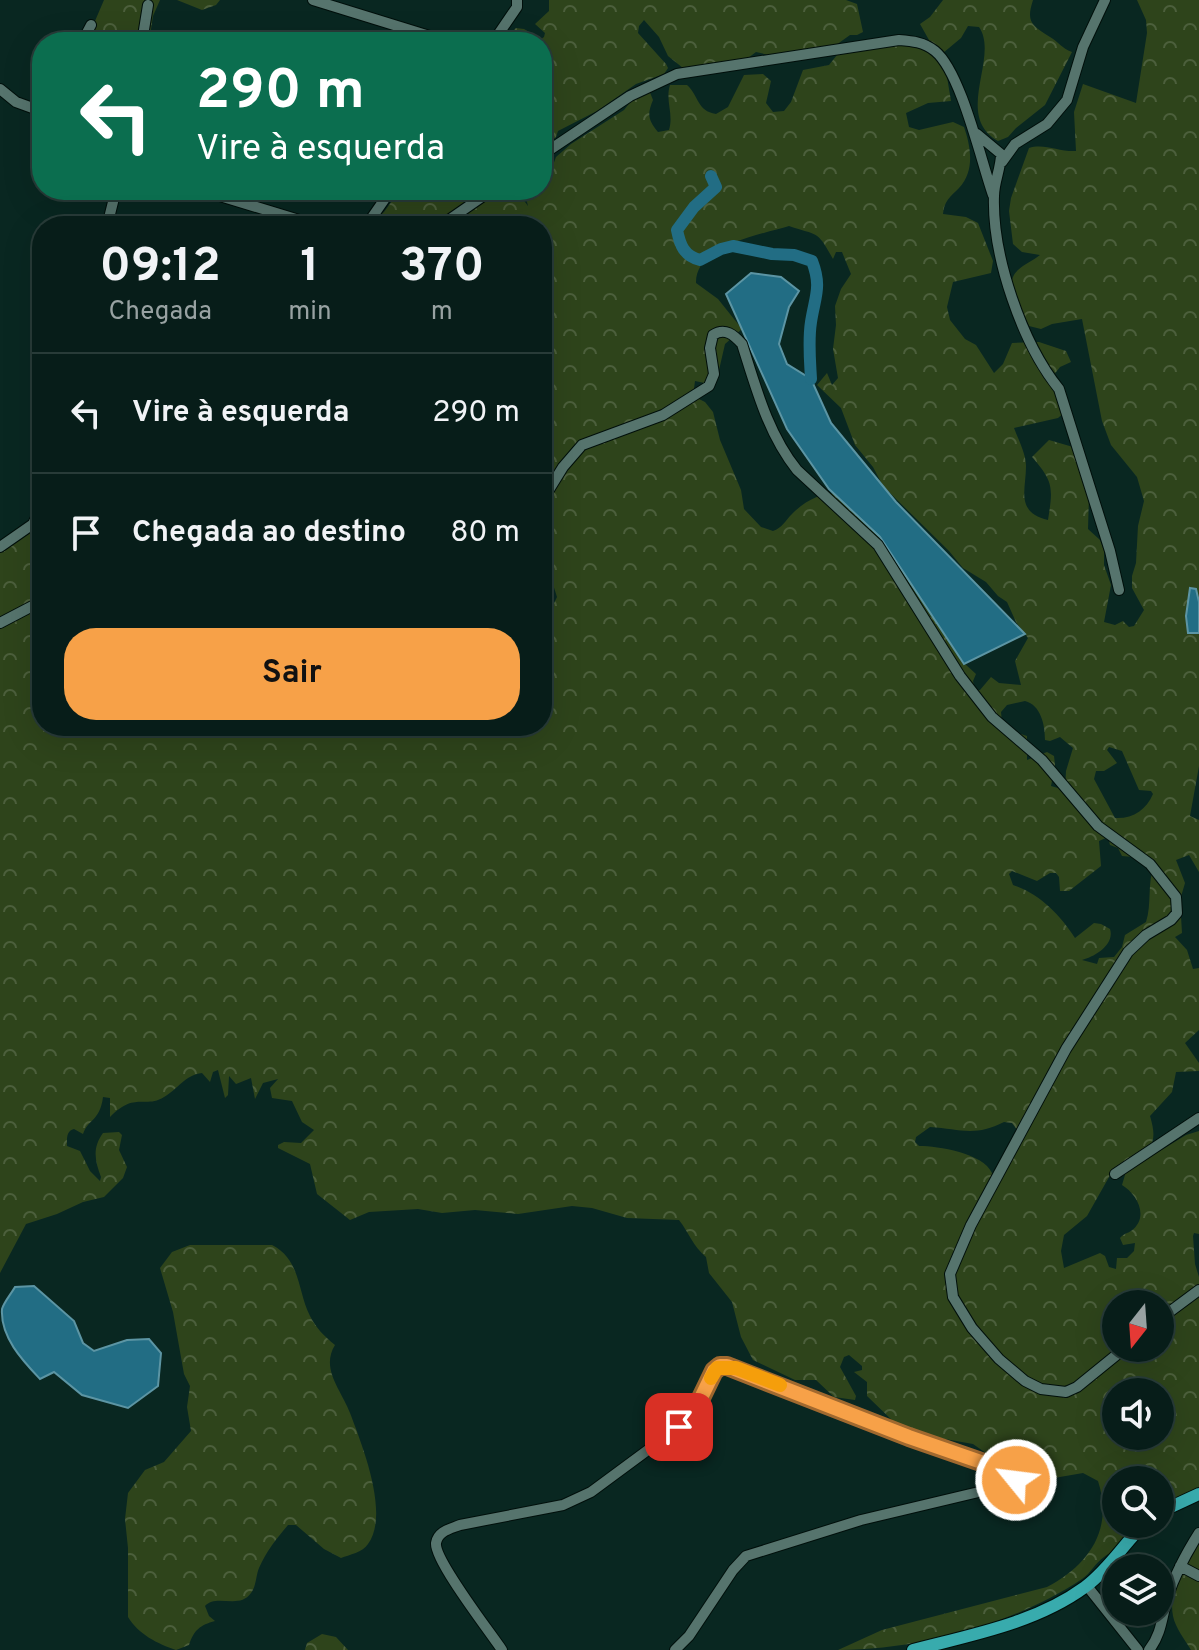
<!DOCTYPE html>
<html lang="pt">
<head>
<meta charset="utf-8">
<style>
	body { margin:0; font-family:Overpass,sans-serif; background:#152a26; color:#f1f3f6; height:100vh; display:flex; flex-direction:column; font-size:30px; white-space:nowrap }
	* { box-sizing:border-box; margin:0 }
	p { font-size:26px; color:#98a2a2 }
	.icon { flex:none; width:44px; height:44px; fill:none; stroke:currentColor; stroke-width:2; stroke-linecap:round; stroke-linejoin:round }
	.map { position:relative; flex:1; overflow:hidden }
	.details { position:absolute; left:32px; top:216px; width:520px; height:520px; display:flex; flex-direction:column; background:#071d19; border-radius:32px; box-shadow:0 8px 32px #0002,0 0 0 2px #283b38 }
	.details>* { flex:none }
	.guide { position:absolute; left:32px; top:32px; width:520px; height:168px; border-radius:32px; box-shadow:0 8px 32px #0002,0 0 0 2px #283b38; background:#0b6e4f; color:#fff; overflow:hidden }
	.needle { width:52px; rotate:197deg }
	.buttons { position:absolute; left:1102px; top:1290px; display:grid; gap:16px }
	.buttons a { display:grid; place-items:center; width:72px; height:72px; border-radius:50%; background:#071d19; box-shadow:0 8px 32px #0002,0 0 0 2px #283b38; font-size:40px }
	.pin { position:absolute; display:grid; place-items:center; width:68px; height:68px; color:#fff; margin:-34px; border-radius:16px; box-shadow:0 4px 12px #0006 }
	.me { position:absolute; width:88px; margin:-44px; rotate:299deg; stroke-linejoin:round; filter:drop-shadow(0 0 6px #0008) }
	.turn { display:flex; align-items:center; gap:28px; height:168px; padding:0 32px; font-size:36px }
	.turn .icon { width:104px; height:104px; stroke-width:2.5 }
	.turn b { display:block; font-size:56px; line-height:68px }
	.eta { display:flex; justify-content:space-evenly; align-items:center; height:136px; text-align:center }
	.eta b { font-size:48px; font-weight:700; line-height:56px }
	.action { display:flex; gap:16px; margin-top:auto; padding:16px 32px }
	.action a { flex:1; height:92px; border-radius:32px; background:#f7a148; color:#111; font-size:32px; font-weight:700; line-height:92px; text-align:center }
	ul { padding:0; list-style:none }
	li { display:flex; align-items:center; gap:24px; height:120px; padding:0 32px; border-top:2px solid #283b38 }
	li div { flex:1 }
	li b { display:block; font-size:30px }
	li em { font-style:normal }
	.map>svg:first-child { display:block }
</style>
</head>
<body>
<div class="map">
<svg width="1199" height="1650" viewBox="0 0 1199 1650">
	<defs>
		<pattern id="forest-crowns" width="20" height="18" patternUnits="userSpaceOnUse" patternTransform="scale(2)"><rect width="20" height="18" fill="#2e441b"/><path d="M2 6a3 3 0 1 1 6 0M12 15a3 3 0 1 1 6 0" fill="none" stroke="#4c5f3c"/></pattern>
	</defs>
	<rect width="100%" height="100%" fill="#092721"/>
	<path fill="url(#forest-crowns)" fill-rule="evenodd" d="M104 0H160L153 16 149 42H86Z
		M177 0H220L216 5 202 10Z
		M549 0H846L857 4 863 32 857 35H850L829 50 769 55 756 52 748 58 683 68 668 56 659 37 644 20 639 26 638 33 666 64 668 68 664 74 636 84 597 111 558 131 556 137 542 149V42H501L516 28 524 29 541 39 544 37 545 33 535 24 549 11Z
		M943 0H1033C1026 22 1031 25 1050 37 1059 42 1061 48 1072 52L1045 105 1016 128 1008 137 998 141C953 116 1000 57 979 27L968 26 961 38 943 53 951 101 928 103 906 113 909 127 919 130 953 122 964 127C971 147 975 171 959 188 950 197 944 201 943 214L966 217 978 223 993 261 991 273 953 282 947 307 950 320 965 339 976 345 994 373 1003 364 1012 343 1039 342 1066 351 1071 362 1060 367 1053 376 1067 410 1058 418 1014 428C1018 439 1026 454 1026 466 1026 490 1015 512 1048 520 1053 488 1054 482 1032 457L1049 440 1073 447 1089 495 1088 529 1100 540 1104 551V565L1111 585 1104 622 1115 625 1123 621 1129 627 1134 626 1144 610 1132 588V576L1136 563 1138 526 1144 501 1137 477 1111 445 1102 421 1082 319 1052 324 1041 329 1029 326C1023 309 1001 286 1018 270 1024 264 1033 261 1040 255L1022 252 1013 244 1009 211 1011 198 1029 148C1044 143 1059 152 1076 151L1074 112 1083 84 1136 103 1147 33 1146 20 1137 0H1199V766L1190 816 1199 820V872L1189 855 1176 860 1185 883 1180 900 1182 933 1175 937 1187 950 1193 969 1199 968V1030L1185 1043 1199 1063V1071L1176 1072 1172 1092 1150 1116C1157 1140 1153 1143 1140 1163L1186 1135 1199 1131V1234L1194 1233 1193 1236 1195 1264 1199 1277V1493L1160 1515V1480H1116V1524H1147C1139 1532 1131 1544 1121 1550 1115 1552 1108 1553 1104 1557 1095 1563 1091 1573 1082 1579 1014 1624 920 1650 838 1650L882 1630 1047 1587C1089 1565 1114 1529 1098 1481L1083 1473 1054 1478 1031 1474 1003 1465 973 1444 934 1437 896 1424 867 1396V1382L854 1372 862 1370V1366L849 1355 844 1357 840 1367 856 1396 855 1400 834 1397 816 1380H795L753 1360 741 1337 732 1302 709 1273 706 1257C693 1246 689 1233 679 1220L627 1218 592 1208 572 1206 518 1214 475 1210 442 1213 418 1209 369 1212 350 1220 317 1194 310 1164 278 1148V1145L284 1142 301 1143 314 1130 302 1122 292 1101 272 1098 270 1088 278 1079 263 1083 255 1099 251 1078 236 1084 229 1076 228 1095 225 1098 218 1070 213 1072 210 1082 202 1073C185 1075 178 1089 164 1097 145 1109 135 1091 110 1117V1098L103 1097C100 1121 88 1119 83 1134L74 1129C66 1131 67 1139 67 1146L80 1151 90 1171 100 1181 101 1177C95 1161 92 1148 103 1133L119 1132 122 1135 119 1150 127 1167 123 1178 104 1197 83 1202 57 1214 26 1224 0 1273V550L29 524 42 498V726H502L506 731 509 726H542V628L557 597 551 578 542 571V226H460L458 220 441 226H393L389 221 384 226H368L384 212 400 190H516L528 206 524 190H542V170L552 168 556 157 571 144 624 110 636 95 649 90 653 100C647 114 648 120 658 132L669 130C674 114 665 101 670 85H687C699 96 697 111 716 114L728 107 744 75 763 74 771 81 766 103 773 112 784 111 791 102 803 70 829 65 837 55 929 40 920 24 930 17ZM789 226C819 236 817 230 833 259L836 252H842L851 274 841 289 835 306 836 325 833 349 838 378 832 385 827 373 817 385 841 408 855 445 873 467 883 486 949 551 963 568 986 582 998 596 1007 602 1016 622 1028 638 1015 661 1021 685 999 683 991 677 980 690 975 691 973 681 976 674 965 664 970 652 850 494C826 491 809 497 792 514 785 521 782 528 773 531L761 527 744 509 741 490 720 440 713 412 705 402 693 396 695 381 710 384 716 383 725 344 742 329 718 299 696 283C695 245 760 235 789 226ZM1025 701C1041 705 1045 725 1045 740L1050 741 1060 737 1073 748 1066 771 1065 790 1051 786 1055 765 1054 756 1047 752 1027 760V736L1011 731 1002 723 1001 712 1007 705ZM1109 747 1122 751 1139 790 1151 791 1153 794C1146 810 1133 819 1115 818L1094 779 1096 771H1104L1117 763 1107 750ZM1108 837 1110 845 1118 848 1122 856 1145 858 1154 865C1147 884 1152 904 1146 922L1125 935 1122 947 1114 957 1099 958 1097 964 1082 960C1094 957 1115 945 1110 929L1101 924 1094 923 1075 938C1060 915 1040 894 1013 885L1009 874 1012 871 1037 881 1050 873H1056L1059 877 1060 891H1069L1101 866 1099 841ZM1004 1122 1012 1123 1018 1131 995 1187C994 1182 994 1178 992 1173 983 1153 938 1146 919 1146L915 1142 916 1137 930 1127C960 1129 975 1137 1004 1122ZM1113 1170H1120L1125 1175 1122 1185C1137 1194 1150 1217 1131 1231 1128 1233 1123 1234 1120 1238L1123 1245 1135 1243 1134 1251 1127 1258H1117L1116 1269 1109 1267 1105 1256 1100 1253 1064 1268 1061 1251 1064 1235 1087 1216ZM1116 1304H1160V1348H1116ZM1116 1392H1160V1436H1116Z
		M190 1245H272C301 1260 297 1290 310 1316 316 1328 324 1336 335 1345 320 1369 342 1391 350 1413 362 1445 390 1514 368 1544 363 1552 349 1555 341 1558L324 1549 296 1525H288C276 1539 266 1552 259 1568 256 1575 256 1587 251 1593 239 1610 216 1593 205 1606L209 1616 215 1621C200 1625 194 1630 189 1645L176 1650C158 1644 138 1634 128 1617V1548L125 1519 128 1493 145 1470 164 1462 191 1431 187 1407 190 1386 184 1374 173 1312 160 1268 172 1252Z
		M1199 1544V1650H1191C1185 1640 1175 1627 1173 1616 1168 1590 1185 1564 1199 1544Z
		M322 1634 336 1637 348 1650H305L307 1643Z"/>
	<path fill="#226d84" stroke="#5c95a4" stroke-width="2" d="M751 273 781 277 799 291 789 307 779 344 787 364 811 379 831 423 896 502 1025 634 964 664 880 537 829 489 787 429 726 294Z
		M1190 588 1196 589 1199 602V633H1188L1186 616Z
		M34 1286 74 1321 83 1343 94 1351 127 1340 149 1339 161 1353 158 1386 128 1408 82 1395 54 1372 40 1379C23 1361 0 1337 2 1309 4 1302 11 1294 15 1287Z"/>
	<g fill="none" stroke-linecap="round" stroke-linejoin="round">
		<path stroke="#226d84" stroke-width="12" d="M711 176 716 187 694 207 677 230C680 245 684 256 700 260L721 249 733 246 772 254 794 255 812 261C822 287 815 296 811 322 808 341 810 360 811 379"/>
		<defs>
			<path id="minor" d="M313 0 449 42
				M82 42 91 25
				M142 42 148 5
				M493 42 517 7V0
				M0 89 16 102 38 110 42 114
				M977 134 1001 154C1001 168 994 182 994 196 992 256 1022 343 1059 389L1110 551 1119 590
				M542 155 630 96 677 74 899 40C912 41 924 42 935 51 961 72 981 161 993 195
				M1002 162 1015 144 1047 124 1067 100 1083 47 1105 0
				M200 190 319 226
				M107 226 116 190
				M366 226 391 190
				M440 226 492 190
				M542 501 563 467 582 445 663 415 709 386 714 374 710 348 713 335C725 327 734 335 742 344 756 388 768 434 797 470L878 545 960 676 992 717 1042 760 1098 826 1150 864 1176 897 1177 913 1171 920 1146 935 1128 952 1066 1049 971 1225 950 1274 953 1297 972 1328 999 1359 1025 1381 1041 1389 1066 1392 1077 1387 1125 1348
				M0 547 33 524 42 505
				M0 623 42 601
				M1115 1174 1199 1118
				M1160 1319 1199 1290
				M1180 1566 1199 1576
				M1087 1586 1138 1650
				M502 1650C490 1632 434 1560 436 1543 438 1531 450 1529 460 1525L563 1505 591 1492 679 1427 692 1411 714 1371 720 1366 736 1368 909 1437 1007 1471 1016 1478 1015 1482 1004 1486 861 1520 746 1556 733 1570 689 1636 675 1650
				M1149 1650C1162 1634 1162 1615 1168 1596 1175 1574 1187 1552 1199 1533"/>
			<path id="major" d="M1160 1512 1199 1494
				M913 1650C971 1635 1036 1623 1085 1587 1108 1570 1124 1544 1144 1524"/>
		</defs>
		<use href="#minor" stroke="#000f0b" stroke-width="12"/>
		<use href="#major" stroke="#000f0b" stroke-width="14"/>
		<use href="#minor" stroke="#56746d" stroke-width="10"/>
		<use href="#major" stroke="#38abad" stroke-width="12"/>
	</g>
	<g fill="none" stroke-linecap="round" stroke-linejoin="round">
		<defs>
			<path id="route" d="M679 1427 700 1400 714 1371 720 1366H727L909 1437 1007 1471 1016 1480"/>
		</defs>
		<use href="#route" stroke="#a1692f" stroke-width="20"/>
		<use href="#route" stroke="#f7a148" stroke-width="14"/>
		<path stroke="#f59e0b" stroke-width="14" d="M711 1378 717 1368H736L780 1385"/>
	</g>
</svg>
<div class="buttons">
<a><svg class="needle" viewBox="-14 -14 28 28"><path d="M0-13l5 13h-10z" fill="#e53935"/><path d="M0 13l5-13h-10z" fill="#98a2a2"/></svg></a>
<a><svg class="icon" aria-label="sound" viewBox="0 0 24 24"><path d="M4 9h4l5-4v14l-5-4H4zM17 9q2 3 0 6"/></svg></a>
<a><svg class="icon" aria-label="search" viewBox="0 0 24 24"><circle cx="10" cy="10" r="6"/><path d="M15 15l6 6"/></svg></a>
<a><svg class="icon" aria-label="layers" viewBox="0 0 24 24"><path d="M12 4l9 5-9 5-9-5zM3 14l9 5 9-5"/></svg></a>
</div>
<div class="pin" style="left:679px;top:1427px;background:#d93025"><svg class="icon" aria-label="arrive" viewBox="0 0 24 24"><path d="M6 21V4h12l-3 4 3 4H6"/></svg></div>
<svg class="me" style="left:1016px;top:1480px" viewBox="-20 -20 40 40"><circle r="17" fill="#f7a148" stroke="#fff" stroke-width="3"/><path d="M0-11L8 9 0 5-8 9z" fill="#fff"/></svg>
<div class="guide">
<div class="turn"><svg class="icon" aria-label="left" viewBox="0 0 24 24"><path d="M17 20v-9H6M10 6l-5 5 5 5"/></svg><div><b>290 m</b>Vire à esquerda</div></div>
</div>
<section class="details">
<div class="eta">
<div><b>09:12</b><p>Chegada</p></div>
<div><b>1</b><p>min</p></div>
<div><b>370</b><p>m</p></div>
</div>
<ul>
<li><svg class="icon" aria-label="left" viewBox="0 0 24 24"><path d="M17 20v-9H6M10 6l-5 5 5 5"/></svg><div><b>Vire à esquerda</b></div><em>290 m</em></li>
<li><svg class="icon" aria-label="arrive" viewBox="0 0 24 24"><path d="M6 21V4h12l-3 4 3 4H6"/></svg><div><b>Chegada ao destino</b></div><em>80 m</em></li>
</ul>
<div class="action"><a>Sair</a></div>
</section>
</div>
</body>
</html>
